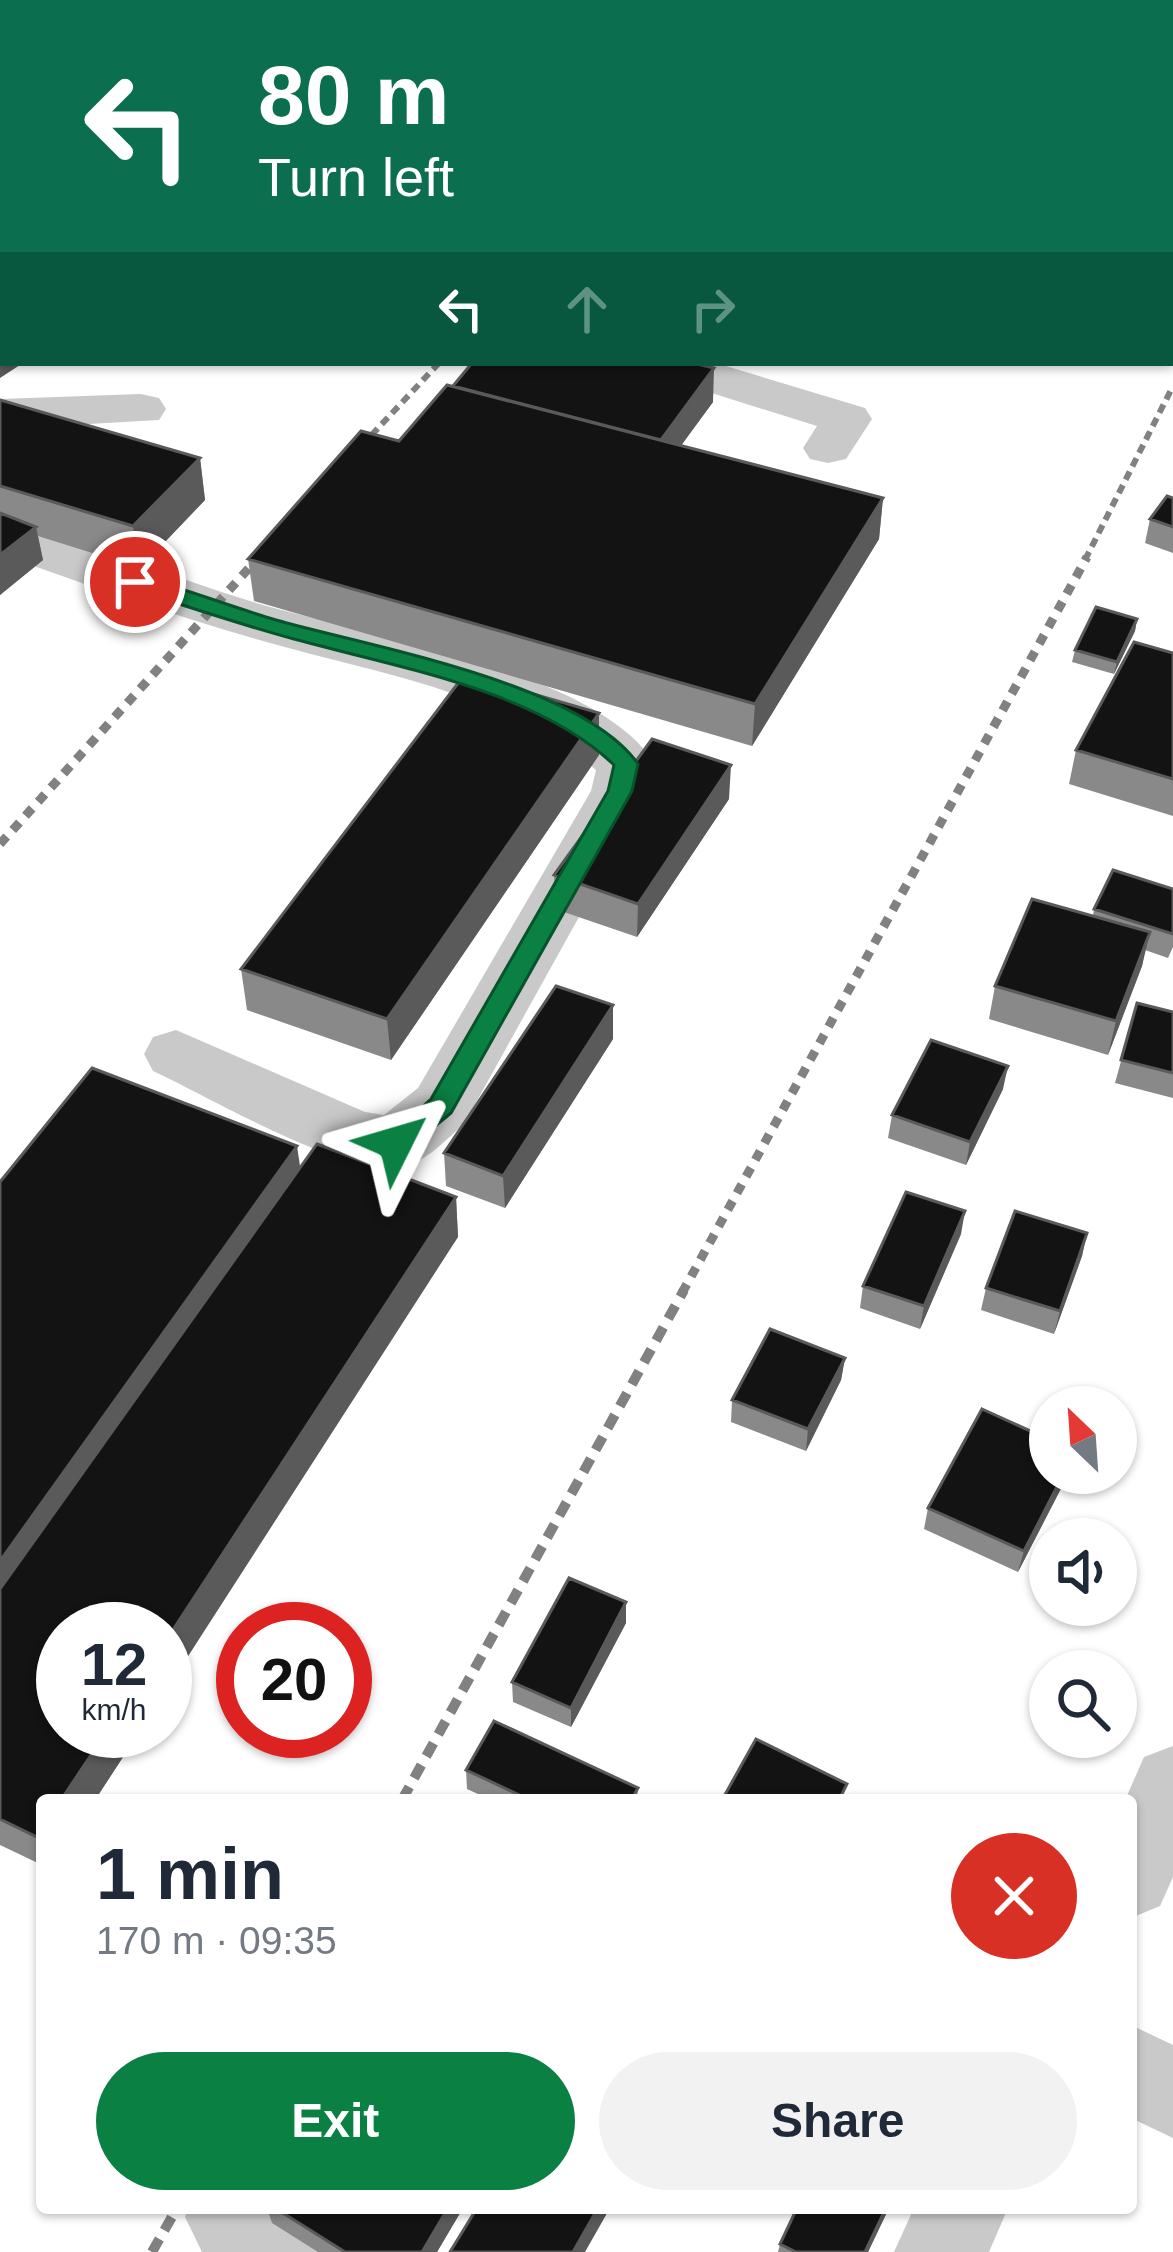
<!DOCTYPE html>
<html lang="en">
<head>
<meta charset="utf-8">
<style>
	body { margin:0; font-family:Arial,sans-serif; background:#f2f2f3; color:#1f2937; height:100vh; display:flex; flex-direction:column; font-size:45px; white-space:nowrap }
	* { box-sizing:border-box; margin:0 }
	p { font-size:39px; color:#747a83 }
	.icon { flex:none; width:66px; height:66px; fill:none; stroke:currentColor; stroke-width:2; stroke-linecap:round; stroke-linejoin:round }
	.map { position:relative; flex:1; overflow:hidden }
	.details { position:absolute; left:36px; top:1794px; width:1101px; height:420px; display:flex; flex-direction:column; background:#fff; border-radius:12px; box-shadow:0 3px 9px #0004 }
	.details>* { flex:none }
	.banner { position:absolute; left:0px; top:0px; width:1173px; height:366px; box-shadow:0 3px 9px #0004; background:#0b6e4f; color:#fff; overflow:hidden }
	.needle { width:78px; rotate:335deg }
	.buttons { position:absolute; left:1029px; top:1386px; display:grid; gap:24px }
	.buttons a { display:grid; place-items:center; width:108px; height:108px; border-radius:50%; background:#fff; box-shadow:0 3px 9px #0004; font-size:60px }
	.speed { position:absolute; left:36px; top:1602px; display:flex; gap:24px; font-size:60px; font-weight:700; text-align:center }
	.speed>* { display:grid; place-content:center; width:156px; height:156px; border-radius:50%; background:#fff; box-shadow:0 3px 9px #0004; line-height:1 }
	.speed small { font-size:30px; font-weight:400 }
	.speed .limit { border:18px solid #d22; background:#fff; color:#111 }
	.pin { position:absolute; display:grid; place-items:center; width:102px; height:102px; color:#fff; margin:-51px; border:6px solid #fff; border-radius:50%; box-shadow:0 3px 12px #0007 }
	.me { position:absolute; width:132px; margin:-66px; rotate:50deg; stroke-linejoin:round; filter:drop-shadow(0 0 9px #0008) }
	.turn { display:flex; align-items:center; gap:42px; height:252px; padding:0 60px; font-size:54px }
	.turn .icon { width:156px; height:156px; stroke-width:2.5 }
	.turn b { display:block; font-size:84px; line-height:102px }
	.lanes { display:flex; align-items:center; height:114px; padding:0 60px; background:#0003; justify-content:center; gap:60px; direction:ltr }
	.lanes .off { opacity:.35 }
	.round { display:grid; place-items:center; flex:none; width:126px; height:126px; border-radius:63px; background:#f2f2f3 }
	.overview { display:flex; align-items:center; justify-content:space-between; height:204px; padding:0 60px }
	h1 { font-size:72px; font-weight:800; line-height:90px }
	.primary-button { display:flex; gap:24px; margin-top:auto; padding:24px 60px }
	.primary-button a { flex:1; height:138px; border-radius:72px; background:#0b8043; color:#fff; font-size:48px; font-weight:800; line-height:138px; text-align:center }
	.primary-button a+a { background:#f2f2f3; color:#1f2937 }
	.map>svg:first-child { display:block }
</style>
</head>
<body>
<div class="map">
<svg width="1173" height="2252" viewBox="0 0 1173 2252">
	<rect width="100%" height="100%" fill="#fff"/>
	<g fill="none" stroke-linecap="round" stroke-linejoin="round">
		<path stroke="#c9c9c9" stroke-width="6" stroke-dasharray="4.5 4.5" stroke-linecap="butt" d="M525 3 530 0"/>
		<path fill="#c9c9c9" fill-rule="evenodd" d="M0 114 3 115V142L0 141Z
			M641 363H716L865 408 872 419 846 459 828 463 810 459 803 448 817 426 648 373Z
			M141 394 159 398 166 409 159 420 0 429V399Z
			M0 520C85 542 169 576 253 602 357 634 596 669 655 764L649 791 464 1124C445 1140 422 1167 395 1168 334 1171 211 1098 153 1071L144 1054 153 1037 176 1030 365 1112 384 1115 418 1088 591 791 596 770C501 691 378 674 263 641 174 616 87 585 0 554Z
			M1173 1746V1877L1160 1906 1131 1918V1800H1125L1144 1757Z
			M1131 2025 1173 2045V2138L1131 2118Z
			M188 2208H295L312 2220 326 2252H202L185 2217Z
			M914 2208H1008L989 2252H894Z"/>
		<path fill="#a4a4a4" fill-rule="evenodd" d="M3 272V301L0 302V273Z"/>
		<path stroke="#818181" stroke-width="6" stroke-dasharray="9 6" stroke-linecap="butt" d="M351 457 438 364
			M256 560 273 541
			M1085 560 1173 386"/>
		<path stroke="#818181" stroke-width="9" stroke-dasharray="10 9" stroke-linecap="butt" d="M0 844 259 557
			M682 1293 1087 557"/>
		<path stroke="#818181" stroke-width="10" stroke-dasharray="15 10" stroke-linecap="butt" d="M402 1800 684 1290
			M152 2252 177 2208"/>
	</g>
	<path fill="#898989" d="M0 0 3 3V27L0 25Z
		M103 0H259V3H111Z
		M1079 0H1146L1144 3H1095Z
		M3 32V63L0 61V33Z
		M1170 52 1173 53V148L1170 147Z
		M3 69V103L0 101V71Z
		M453 386 713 402 681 445 883 498 879 539 752 746 254 601 248 559 399 441Z
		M0 400 200 458 205 500 140 568 38 536 43 560 0 595Z
		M1173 498V553L1145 543 1150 519Z
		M1137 619 1135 631 1114 674 1072 662 1075 650Z
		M1173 653V816L1069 784 1076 750Z
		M599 713V755L391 1060 247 1010 241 969Z
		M729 799 637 937 555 909 554 875Z
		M1173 889V947L1168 958 1145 950 1142 966 1108 1055 989 1019 995 986 1093 916 1094 909Z
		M1137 1003 1173 1012V1098L1115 1083Z
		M613 1039 505 1208 446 1186 444 1153Z
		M1003 1089 966 1165 888 1138 892 1115Z
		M300 1168 456 1197 458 1237 63 1731H140L95 1800H42V1865L0 1845V1182Z
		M1087 1233 1082 1256 1054 1334 981 1310 986 1288Z
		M961 1234 920 1329 860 1308 863 1286Z
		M845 1358 841 1380 806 1451 731 1422 732 1400Z
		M1050 1473H1069L1018 1572 924 1529 928 1508Z
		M626 1623 571 1727 513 1702 512 1682Z
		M466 1770 638 1788 637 1800H491L467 1789Z
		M267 2208H463L437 2252H318L272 2223Z
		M889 2208 868 2252H778L780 2244Z"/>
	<path fill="#5a5a5a" d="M147 0H182H173V3H148Z
		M237 0H259V3H231Z
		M593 0H625L621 3H588Z
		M879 0H927L923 3H874Z
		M3 349V363H23L0 378V351Z
		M714 368 713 402 656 480V447Z
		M200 458 205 500 140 568 133 526Z
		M883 498 879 539 752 746 755 704Z
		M36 527 43 560 0 595V555Z
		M1137 619 1135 631 1114 674 1117 662Z
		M599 713V755L391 1060 387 1019Z
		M731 765 729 799 637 937 638 904Z
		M1150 932 1142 966 1108 1055 1116 1021Z
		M613 1005V1039L505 1208 503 1176Z
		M1008 1066 1003 1089 966 1165 970 1142Z
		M297 1146 303 1186 0 1616V1561Z
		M456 1197 458 1237 165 1692V1642Z
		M965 1211 961 1234 920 1329 924 1306Z
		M1087 1233 1082 1256 1054 1334 1060 1311Z
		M845 1358 841 1380 806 1451 808 1429Z
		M1064 1473H1069L1018 1572 1024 1551Z
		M626 1602V1623L571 1727V1708Z
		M107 1731H140L95 1800H61Z
		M448 2208H463L437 2252H422Z
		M598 2208H610L585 2252H573Z
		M886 2208H889L868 2252H865Z"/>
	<path fill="#131313" stroke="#5a5a5a" stroke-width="3" d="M0 0H28L34 3H3V6L0 5Z
		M173 0H237L231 3H180Z
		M290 0H337L339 1 335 3H285Z
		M548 0H593L588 3H543Z
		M806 0H879L874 3H801Z
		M1170 52 1173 53V124H1170Z
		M0 209 3 210V240L0 238Z
		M3 320V349L0 351V322Z
		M472 363H693L714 368 661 440 453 386Z
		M447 385 883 498 755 704 248 559 361 431 399 441Z
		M0 400 200 458 133 526 0 486Z
		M1167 496 1173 498V527L1150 519Z
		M0 513 36 527 0 555Z
		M1096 607 1137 619 1117 662 1075 650Z
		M1134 642 1173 653V779L1076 750Z
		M465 674 599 713 387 1019 241 969Z
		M652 739 731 765 638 904 554 875Z
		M1113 870 1173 889V934L1094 909Z
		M1032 899 1150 932 1116 1021 995 986Z
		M556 986 613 1005 503 1176 444 1153Z
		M1137 1003 1173 1012V1073L1121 1060Z
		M931 1040 1008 1066 970 1142 892 1115Z
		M92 1068 297 1146 0 1561V1182Z
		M317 1144 456 1197 165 1642V1629H63V1731H107L61 1800H42V1830L37 1837 0 1819V1589Z
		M906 1192 965 1211 924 1306 863 1286Z
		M1015 1211 1087 1233 1060 1311 986 1288Z
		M770 1329 845 1358 808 1429 732 1400Z
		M982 1409 1050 1440V1473H1064L1024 1551 928 1508Z
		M569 1578 626 1602 571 1708 512 1682Z
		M494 1721 638 1788 631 1800H530L466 1770Z
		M756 1739 847 1784 839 1800H722Z
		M275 2208H448L422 2252H345Z
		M477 2208H598L573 2252H450Z
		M797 2208H886L865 2252H796L780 2244Z"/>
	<path fill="#0b8043" stroke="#07532c" stroke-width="3" d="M135 575C183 588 229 606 276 620 371 647 581 683 638 764L632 791 451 1113 406 1150H387L383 1143 431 1099 608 791 614 765C537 690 395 667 294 639 238 624 183 605 127 587L124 582Z"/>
</svg>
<div class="buttons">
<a><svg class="needle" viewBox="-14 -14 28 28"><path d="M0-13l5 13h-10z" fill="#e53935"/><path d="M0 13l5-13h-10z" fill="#747a83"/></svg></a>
<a><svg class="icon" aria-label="sound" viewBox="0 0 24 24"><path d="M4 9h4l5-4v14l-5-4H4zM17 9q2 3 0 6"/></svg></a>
<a><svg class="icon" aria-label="search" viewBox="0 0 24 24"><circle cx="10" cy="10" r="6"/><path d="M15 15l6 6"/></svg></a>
</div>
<div class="speed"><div>12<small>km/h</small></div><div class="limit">20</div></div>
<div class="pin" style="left:135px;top:582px;background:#d93025"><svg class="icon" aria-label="arrive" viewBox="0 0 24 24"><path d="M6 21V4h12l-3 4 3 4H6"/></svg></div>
<svg class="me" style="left:396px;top:1143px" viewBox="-20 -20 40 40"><path d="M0-17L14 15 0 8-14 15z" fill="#0b8043" stroke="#fff" stroke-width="4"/></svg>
<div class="banner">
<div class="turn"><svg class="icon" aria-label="left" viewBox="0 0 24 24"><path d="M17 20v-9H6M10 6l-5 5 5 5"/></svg><div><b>80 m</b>Turn left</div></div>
<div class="lanes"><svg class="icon" aria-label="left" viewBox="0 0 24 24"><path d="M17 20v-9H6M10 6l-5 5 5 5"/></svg><svg class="icon off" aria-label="ahead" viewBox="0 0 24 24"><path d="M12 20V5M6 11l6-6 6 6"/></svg><svg class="icon off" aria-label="right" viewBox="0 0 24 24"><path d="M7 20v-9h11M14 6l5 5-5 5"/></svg></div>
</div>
<section class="details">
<div class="overview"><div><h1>1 min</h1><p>170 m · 09:35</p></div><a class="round" style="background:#d93025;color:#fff"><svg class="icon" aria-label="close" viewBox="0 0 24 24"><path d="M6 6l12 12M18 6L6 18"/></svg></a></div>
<div class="primary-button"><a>Exit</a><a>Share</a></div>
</section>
</div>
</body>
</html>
